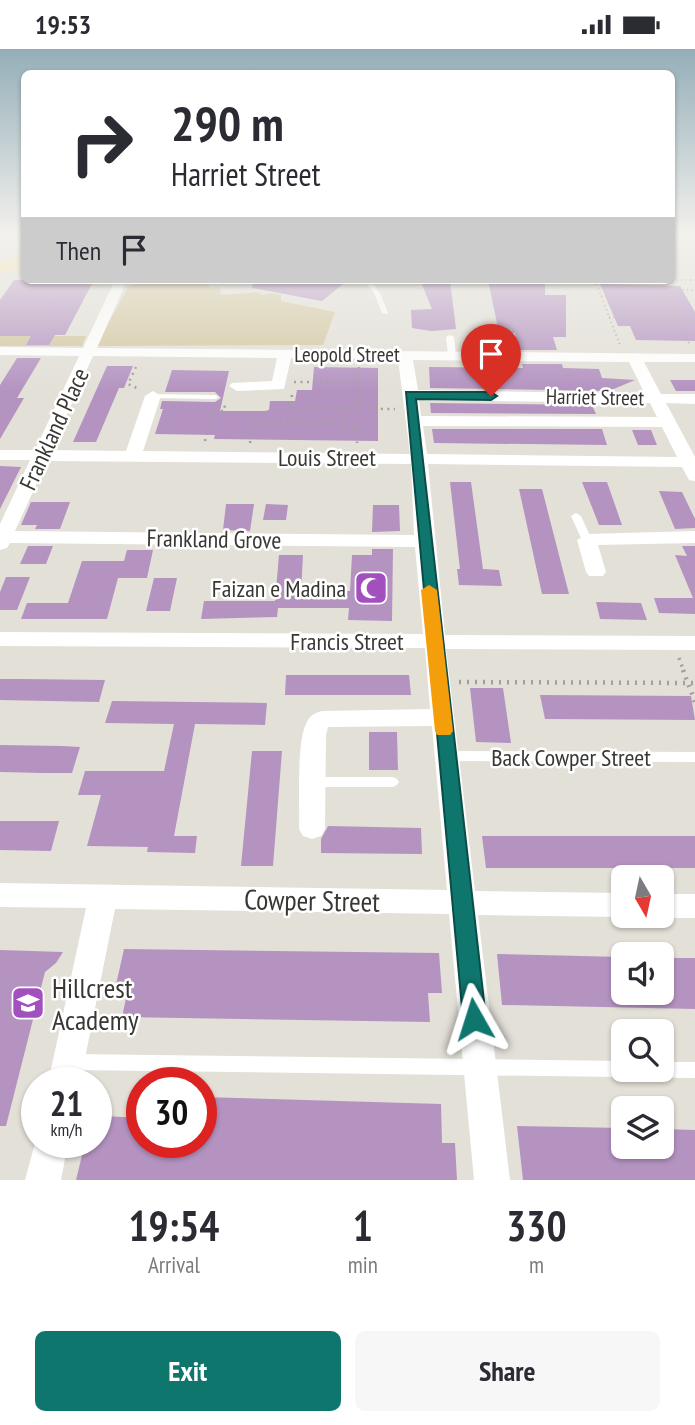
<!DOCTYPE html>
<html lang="en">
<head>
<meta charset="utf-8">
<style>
	body { margin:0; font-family:"PT Sans Narrow",sans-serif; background:#f7f7f7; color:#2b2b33; height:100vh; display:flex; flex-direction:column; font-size:26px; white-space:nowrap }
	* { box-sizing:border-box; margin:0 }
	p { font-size:23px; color:#7c7c81 }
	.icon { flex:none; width:38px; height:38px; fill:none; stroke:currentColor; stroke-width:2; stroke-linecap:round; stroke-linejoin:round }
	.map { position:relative; height:1131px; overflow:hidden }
	.details { display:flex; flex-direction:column; background:#fff; flex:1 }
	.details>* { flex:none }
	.banner { position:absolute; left:21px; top:21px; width:654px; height:214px; border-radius:10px; box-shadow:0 2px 5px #0004; background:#fff; color:#2b2b33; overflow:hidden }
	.needle { width:46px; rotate:171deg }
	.buttons { position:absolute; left:611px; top:816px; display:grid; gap:14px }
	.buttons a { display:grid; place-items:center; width:63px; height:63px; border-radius:10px; background:#fff; box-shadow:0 2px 5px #0004; font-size:35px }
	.speed { position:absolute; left:21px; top:1018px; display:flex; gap:14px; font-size:35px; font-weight:700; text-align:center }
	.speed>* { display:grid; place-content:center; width:91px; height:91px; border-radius:50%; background:#fff; box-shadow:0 2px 5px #0004; line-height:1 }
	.speed small { font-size:18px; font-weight:400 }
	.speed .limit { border:10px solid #d22; background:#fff; color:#111 }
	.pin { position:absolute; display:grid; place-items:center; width:60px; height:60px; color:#fff; margin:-72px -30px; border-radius:50% 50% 50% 0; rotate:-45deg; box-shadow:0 0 7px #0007 }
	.pin .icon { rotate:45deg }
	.me { position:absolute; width:77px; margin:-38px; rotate:354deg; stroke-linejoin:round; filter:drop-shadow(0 0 5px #0008) }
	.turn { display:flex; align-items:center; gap:24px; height:147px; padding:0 35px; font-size:32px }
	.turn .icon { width:91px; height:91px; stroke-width:2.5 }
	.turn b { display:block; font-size:49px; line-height:60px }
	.then { display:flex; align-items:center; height:66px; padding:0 35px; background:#0003; gap:14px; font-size:26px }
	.eta { display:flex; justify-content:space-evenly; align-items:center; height:119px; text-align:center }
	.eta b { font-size:42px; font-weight:700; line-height:49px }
	.cta { display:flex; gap:14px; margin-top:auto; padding:14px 35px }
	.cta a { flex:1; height:80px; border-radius:10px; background:#0f766e; color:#fff; font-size:28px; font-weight:700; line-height:80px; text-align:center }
	.cta a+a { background:#f7f7f7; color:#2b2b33 }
	.status { display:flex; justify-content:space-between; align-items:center; height:49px; padding:0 35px; background:#fff; direction:ltr }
	.status svg { height:19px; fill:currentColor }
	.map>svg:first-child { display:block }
</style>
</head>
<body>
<div class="status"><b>19:53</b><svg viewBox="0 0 49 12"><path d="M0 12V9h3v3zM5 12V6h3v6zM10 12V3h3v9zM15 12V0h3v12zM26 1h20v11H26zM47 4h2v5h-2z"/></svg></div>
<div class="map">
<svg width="695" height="1131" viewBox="0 0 695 1131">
	<rect width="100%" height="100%" fill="#e3e0d8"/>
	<path fill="#d4c8a1" d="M149 231H200L211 239 220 238 221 246 259 243 262 246 272 244 281 246V252L335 263 323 296 96 297 128 238Z
		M0 287H86L82 297H0Z"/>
	<path fill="#b493c1" d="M14 231H94L65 286H55L49 296H26L31 287H0V251Z
		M253 231H348L322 252 252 239Z
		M420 231H450L456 280 431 282 412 279 411 261 432 260Z
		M488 231H545V246H566V288H553L557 301H519L515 284H499Z
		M600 235 680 237 695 263V292L636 291 630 277H618Z
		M17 309H41L17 349H24L0 390V336Z
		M522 315H562L563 319 599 320 602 329 635 331 609 342 430 339 429 318 523 319Z
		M107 317H133L124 339H119L96 393H73Z
		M314 318 378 319V392L214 390 215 386 155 385 163 360H160L162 352 215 353 221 349 215 343H165L172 321 229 322 220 362H265L269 361 270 352H295L297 341H312Z
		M670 331H695V342H676Z
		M430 354 592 356 596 365 431 364Z
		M432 380H602L607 396 434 394Z
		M632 381H651L657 396H638Z
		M0 417 21 418 0 460Z
		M450 433H471L483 520 499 521 502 537 459 536 457 520H460Z
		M582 433H607L622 476H599Z
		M519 440H542L569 545H542Z
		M659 442 682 443 695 470V479L675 480Z
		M31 453H70L60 480H35L37 476H21Z
		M226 455H254L250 482 223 481Z
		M266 455 288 456 286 471H263Z
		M373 456H399L400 482 372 483Z
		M28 497H53L46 515H20Z
		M682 497H695V565L659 564 654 549H693L675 506 687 507Z
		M372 500H393L392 572 348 571 349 559H278L277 568 201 570 204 552H275L279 506H303L301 543 350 542 352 506H372Z
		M127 501H153L147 529H118L107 570H21L27 554H68L82 512H124Z
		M6 528H30L17 561H0V543Z
		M154 529H177L170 562H146Z
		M596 553 641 554 647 571 600 570Z
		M286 626H409L411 646H285Z
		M0 630H22L105 631 99 653 0 651Z
		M470 639H503L511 694 476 693Z
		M540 646 691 647 695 671 545 670Z
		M112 652 267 654 265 676 195 675 174 787H197L195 804 147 803 148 798 87 797 101 746H78L85 722H164L174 675 105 674Z
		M369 683H397L398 721H369Z
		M0 696 62 697 80 698 72 724H43L0 723Z
		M252 702H282L273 817H241Z
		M0 772H59L51 802 0 801Z
		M328 777 421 779 422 805 321 804V790Z
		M482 787H695V819H486Z
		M124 900 439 904 442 944H428L430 973 122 968 128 940H115Z
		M0 901 63 903 56 914 45 923 6 1077H0Z
		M497 905 623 908V943H662V909H695V960L502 956Z
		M201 1048 441 1055 442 1094H455L457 1131H76L85 1094H96V1083H100L103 1067 142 1069V1094H201Z
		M517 1077 623 1079V1097H662V1080L695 1081V1131H523Z"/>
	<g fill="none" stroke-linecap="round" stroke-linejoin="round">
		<path stroke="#a2a09a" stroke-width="2" stroke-dasharray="1 3.5" stroke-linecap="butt" d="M595 231 620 296
			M672 231H695
			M601 247 665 248
			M0 262 49 263 55 253
			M609 268 695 271
			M689 294 662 240 695 241"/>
		<path stroke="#a2a09a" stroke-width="2.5" stroke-dasharray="2 4.5" stroke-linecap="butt" d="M136 318 128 335 139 340
			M294 333H358
			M292 346 290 359 395 360
			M344 359 345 379H357V394
			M357 359 359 318
			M205 392 213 362H224L225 355
			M250 394 253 376 291 372 344 373"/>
		<path stroke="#a2a09a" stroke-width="3.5" stroke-dasharray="2 5" stroke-linecap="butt" d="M679 609 684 623"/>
		<path stroke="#a2a09a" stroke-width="4.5" stroke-dasharray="2 6" stroke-linecap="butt" d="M683 621 695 653
			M459 633 695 634"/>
		<path fill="#fff" fill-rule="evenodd" d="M120 231H136L118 234V232Z
			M364 231H370L380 244 388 264 387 265 382 264 374 244Z
			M450 286 454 288 456 306 452 308 448 306 446 288Z
			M150 345 215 346 219 348 215 350 153 349H150Z
			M576 464 581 467 592 491 590 493H584L582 491 571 467Z
			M447 702 695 703V713L447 712 443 710 441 707 443 704Z
			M314 728H393L397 730 399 733 397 736 393 738H314L310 736 308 733 310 730Z
			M71 1005 623 1012V1020H662V1013H695V1029L71 1021 65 1019 63 1013 65 1007Z"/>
		<path fill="#fff" fill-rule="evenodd" d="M115 231H127L97 299 695 305V313H644L661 345H695V355L666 354 695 408V432L689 431 682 418 428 415 445 586 695 587V601L446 600 475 842 623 844V866H628L623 868 478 866 510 1131H474L449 865 115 860 80 1034H48L86 859 0 858V834L447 841 432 677 328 678 326 686 325 780 321 787 312 790 303 787 299 780C300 755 296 696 306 675 309 667 314 664 322 662L430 660 425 599 0 597V583L423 585 415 498 10 494 7 499 0 501V475L30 411H0V401H35L79 307 0 306V298L83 299ZM93 307 277 309 272 332 232 334 229 337 237 342 284 340 291 309 398 310 410 405 143 402 161 347 153 342 145 347 126 402 51 401ZM413 311 629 313 645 345 418 341ZM419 351 650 354 657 368 421 367ZM423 377 662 378 677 408 427 405ZM47 412 411 415 414 486 15 482Z
			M695 482V494L598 496 606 523 603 527H589L586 523 577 491 587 485Z
			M662 845H695V869H662L654 866H662Z
			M37 1087V1094H68L61 1131H25Z"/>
		<path fill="#f5e09b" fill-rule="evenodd" d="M672 183H695V189L672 190Z
			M24 207V219L0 224V212Z"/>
	</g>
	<linearGradient id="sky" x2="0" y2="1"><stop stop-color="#94aeb8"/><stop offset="0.54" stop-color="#f2f1ed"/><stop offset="1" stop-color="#f2f1ed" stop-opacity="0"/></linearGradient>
	<rect width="695" height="342" fill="url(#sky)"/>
	<path fill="#0f766e" stroke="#0a4d48" stroke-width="2" d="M406 343H491L497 347 491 351 416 350 486 970 483 977 474 981 466 977 463 970Z"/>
	<path fill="#f59e0b" d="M429 536 437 541 453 682 450 686H437L435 682 421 541Z"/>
	<defs>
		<symbol id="mosque-square" viewBox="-11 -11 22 22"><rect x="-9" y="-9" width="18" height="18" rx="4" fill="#a350bf" stroke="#fff"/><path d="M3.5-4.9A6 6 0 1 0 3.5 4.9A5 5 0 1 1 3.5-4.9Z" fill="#fff"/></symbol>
		<symbol id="school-square" viewBox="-11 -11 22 22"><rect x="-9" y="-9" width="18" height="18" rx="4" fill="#a350bf" stroke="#fff"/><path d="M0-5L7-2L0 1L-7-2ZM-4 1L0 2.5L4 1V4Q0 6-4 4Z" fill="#fff"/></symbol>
	</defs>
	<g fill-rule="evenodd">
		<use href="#mosque-square" x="352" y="520" width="38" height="38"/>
		<use href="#school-square" x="9" y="935" width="38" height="38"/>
	</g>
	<g text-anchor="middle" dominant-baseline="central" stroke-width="5" stroke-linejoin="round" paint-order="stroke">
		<g font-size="21" fill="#383734" stroke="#fff">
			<text x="347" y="305">Leopold Street</text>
			<text transform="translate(595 348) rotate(1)">Harriet Street</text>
		</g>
		<g font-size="24" fill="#383734" stroke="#fff">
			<text transform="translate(54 380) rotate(-65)">Frankland Place</text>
			<text x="327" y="408">Louis Street</text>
			<text transform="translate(214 490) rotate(1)">Frankland Grove</text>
			<text x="347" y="592">Francis Street</text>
			<text x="571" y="708">Back Cowper Street</text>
		</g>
		<g font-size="24" fill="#383734" stroke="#fff" text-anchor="end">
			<text x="346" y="539">Faizan e Madina</text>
		</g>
		<g font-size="28" fill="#383734" stroke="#fff">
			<text transform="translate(312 851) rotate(1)">Cowper Street</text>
		</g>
		<g font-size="28" fill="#383734" stroke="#fff" text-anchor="start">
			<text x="52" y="938">Hillcrest<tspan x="52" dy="32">Academy</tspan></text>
		</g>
	</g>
</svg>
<div class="buttons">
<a><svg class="needle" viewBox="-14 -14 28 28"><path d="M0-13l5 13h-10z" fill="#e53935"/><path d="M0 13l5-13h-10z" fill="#7c7c81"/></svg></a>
<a><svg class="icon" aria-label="sound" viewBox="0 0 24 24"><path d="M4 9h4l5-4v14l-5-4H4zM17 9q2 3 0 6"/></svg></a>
<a><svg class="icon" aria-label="search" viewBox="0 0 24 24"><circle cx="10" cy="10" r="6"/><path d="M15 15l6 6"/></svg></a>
<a><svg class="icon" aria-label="layers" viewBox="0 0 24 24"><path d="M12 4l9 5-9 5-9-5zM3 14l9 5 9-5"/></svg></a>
</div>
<div class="speed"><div>21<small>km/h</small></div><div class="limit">30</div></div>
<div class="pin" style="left:491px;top:347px;background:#d93025"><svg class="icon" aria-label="arrive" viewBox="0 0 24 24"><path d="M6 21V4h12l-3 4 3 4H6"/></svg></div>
<svg class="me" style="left:474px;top:970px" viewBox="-20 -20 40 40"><path d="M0-17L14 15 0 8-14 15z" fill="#0f766e" stroke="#fff" stroke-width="4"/></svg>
<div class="banner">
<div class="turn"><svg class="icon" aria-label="right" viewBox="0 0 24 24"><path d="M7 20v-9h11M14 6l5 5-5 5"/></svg><div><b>290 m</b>Harriet Street</div></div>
<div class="then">Then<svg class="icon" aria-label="arrive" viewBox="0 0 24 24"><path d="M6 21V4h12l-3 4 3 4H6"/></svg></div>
</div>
</div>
<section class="details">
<div class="eta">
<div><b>19:54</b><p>Arrival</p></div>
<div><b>1</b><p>min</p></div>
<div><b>330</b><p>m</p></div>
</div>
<div class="cta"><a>Exit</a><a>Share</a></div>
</section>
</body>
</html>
